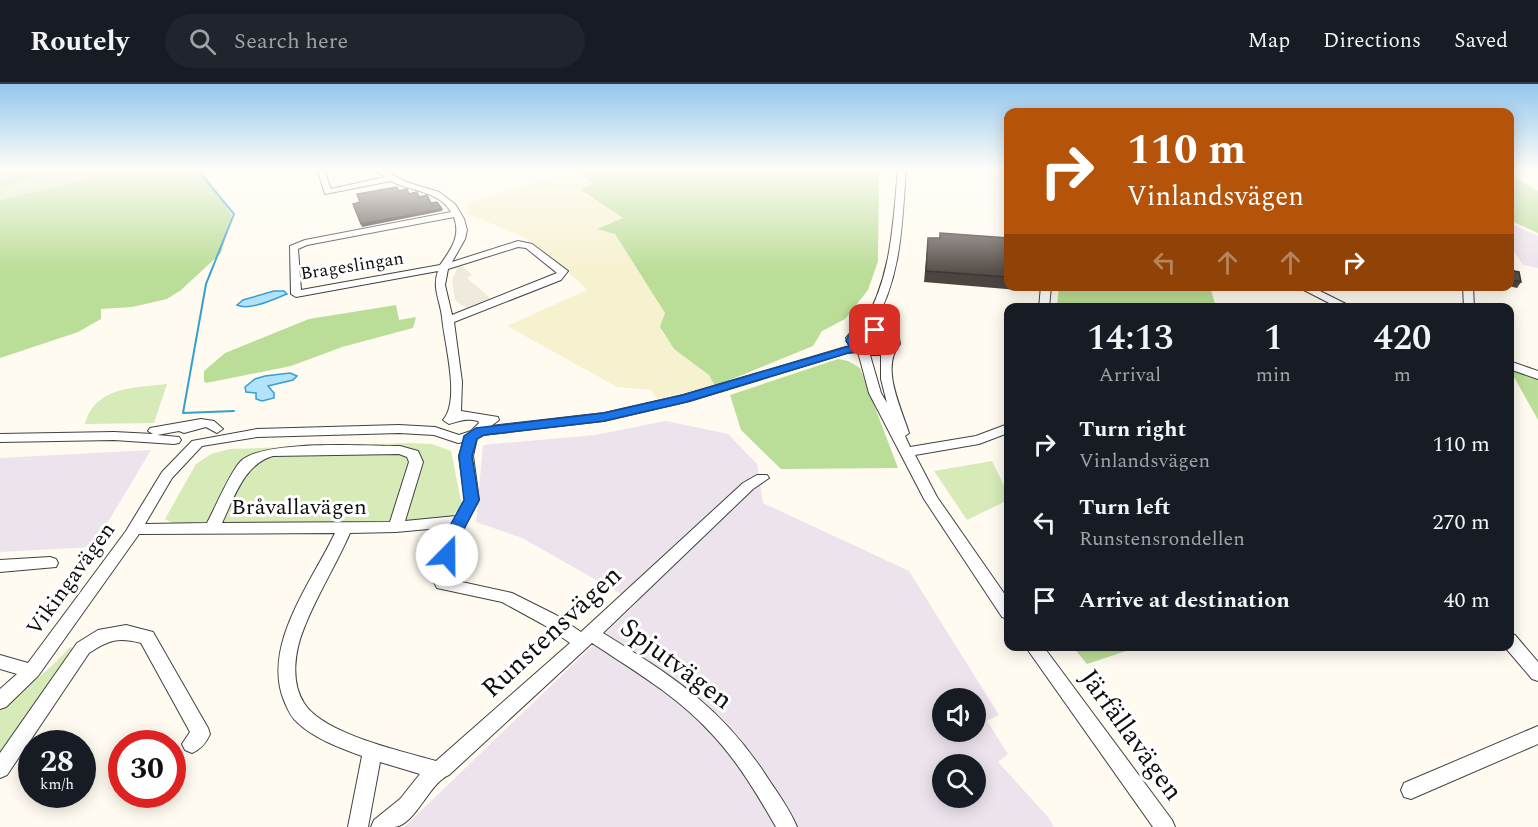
<!DOCTYPE html>
<html lang="en">
<head>
<meta charset="utf-8">
<style>
	body { margin:0; font-family:Spectral,serif; background:#20242c; color:#f1f3f6; height:100vh; display:flex; flex-direction:column; font-size:22px; white-space:nowrap }
	* { box-sizing:border-box; margin:0 }
	p { font-size:20px; color:#9ea1a6 }
	.icon { flex:none; width:33px; height:33px; fill:none; stroke:currentColor; stroke-width:2; stroke-linecap:round; stroke-linejoin:round }
	.map { position:relative; flex:1; overflow:hidden }
	.panel { position:absolute; left:1004px; top:219px; width:510px; height:348px; display:flex; flex-direction:column; background:#171b24; border-radius:12px; box-shadow:0 3px 15px #0003 }
	.panel>* { flex:none }
	.guide { position:absolute; left:1004px; top:24px; width:510px; height:183px; border-radius:12px; box-shadow:0 3px 15px #0003; background:#b45309; color:#fff; overflow:hidden }
	.tools { position:absolute; left:932px; top:604px; display:grid; gap:12px }
	.tools a { display:grid; place-items:center; width:54px; height:54px; border-radius:50%; background:#171b24; box-shadow:0 3px 15px #0003; font-size:30px }
	.speed { position:absolute; left:18px; top:646px; display:flex; gap:12px; font-size:30px; font-weight:700; text-align:center }
	.speed>* { display:grid; place-content:center; width:78px; height:78px; border-radius:50%; background:#171b24; box-shadow:0 3px 15px #0003; line-height:1 }
	.speed small { font-size:15px; font-weight:400 }
	.speed .limit { border:9px solid #d22; background:#fff; color:#111 }
	.pin { position:absolute; display:grid; place-items:center; width:51px; height:51px; color:#fff; margin:-26px; border-radius:12px; box-shadow:0 3px 9px #0006 }
	.me { position:absolute; width:66px; margin:-33px; rotate:22deg; stroke-linejoin:round; filter:drop-shadow(0 0 4px #0008) }
	.turn { display:flex; align-items:center; gap:21px; height:126px; padding:0 24px; font-size:27px }
	.turn .icon { width:78px; height:78px; stroke-width:2.5 }
	.turn b { display:block; font-size:42px; line-height:51px }
	.lanes { display:flex; align-items:center; height:57px; padding:0 24px; background:#0003; justify-content:center; gap:30px; direction:ltr }
	.lanes .off { opacity:.35 }
	.eta { display:flex; justify-content:space-evenly; align-items:center; height:102px; text-align:center }
	.eta b { font-size:36px; font-weight:600; line-height:42px }
	ul { padding:0; list-style:none }
	li { display:flex; align-items:center; gap:18px; height:78px; padding:0 24px }
	li div { flex:1 }
	li b { display:block; font-size:22px }
	li em { font-style:normal }
	header { display:flex; align-items:center; gap:36px; box-sizing:border-box; height:84px; padding:0 30px; background:#171b24; border-bottom:2px solid #363941 }
	header strong { font-size:28px }
	nav { display:flex; gap:33px; margin-inline-start:auto; font-size:21px }
	.search { width:420px; height:54px; background:#20242c; display:flex; align-items:center; gap:15px; box-sizing:border-box; padding:0 21px; border-radius:33px; color:#9ea1a6; font-size:22px }
	.map>svg:first-child { display:block }
</style>
</head>
<body>
<header>
<strong>Routely</strong>
<div class="search"><svg class="icon" aria-label="search" viewBox="0 0 24 24"><circle cx="10" cy="10" r="6"/><path d="M15 15l6 6"/></svg>Search here</div>
<nav><a>Map</a><a>Directions</a><a>Saved</a></nav>
</header>
<div class="map">
<svg width="1538" height="743" viewBox="0 0 1538 743">
	<rect width="100%" height="100%" fill="#fffbf0"/>
	<path fill="#ece3ed" fill-rule="evenodd" d="M1509 139 1538 152V184L1523 181 1509 160Z
		M666 337 728 350 757 380 763 419 909 487 999 631 987 637 1008 670 998 678 1048 733 1054 743H404L637 519 522 454 476 438 483 361 595 351ZM942 615H975V648H942ZM942 681H975V714H942Z
		M151 366 93 463 0 468V374Z"/>
	<path fill="#f6f1cf" d="M576 85 594 100 582 106 624 134 598 145 615 150 665 229 660 244 674 265 709 291 715 302 657 315 651 306 617 303 507 242 587 206 558 178 524 153 463 128 468 127 467 119Z"/>
	<path fill="#d6ebb8" d="M0 84H118L113 86 119 88 109 93 91 94 0 116Z
		M167 300 154 339 85 340C95 302 135 304 167 300Z
		M409 359 432 360 451 367 462 422 452 432 396 443 174 440 165 435 196 380 211 370 230 365Z
		M992 377 1008 410V416L967 436 934 387Z
		M70 563 75 565 0 669V626C24 605 49 587 70 563Z"/>
	<path fill="#badd97" d="M61 84H83L33 94 0 104V98L28 89Z
		M118 84H212L203 87 232 131 221 169 181 206 167 215 132 223 101 225V235L78 248 0 274V116L91 94 109 93 118 89 112 86Z
		M576 84H879L878 177 868 206 845 235 822 247 813 262 715 302 709 291 674 265 660 243 665 229 615 150 597 145 623 134 581 106 593 100Z
		M1509 90 1538 107V149L1509 136Z
		M1059 202 1210 203 1216 223H1057Z
		M396 221 399 236 416 233 413 244 342 263 291 282 206 299 204 297V287L225 269 309 235Z
		M838 275 848 277 860 284 898 384 781 385 741 346 730 311Z
		M1509 286 1538 296V336L1513 291 1509 289Z
		M1073 563H1138L1087 580Z"/>
	<path fill="#f0eade" d="M461 181 472 191 467 194 490 214 466 224 455 216 452 196 458 182Z"/>
	<path fill="#b3e3f8" stroke="#379ed2" stroke-width="1.5" d="M274 207H284L287 210C274 215 250 227 237 221L243 216Z
		M290 289 297 292 293 296 268 302 274 309V314L262 317 256 315V309L246 308 245 303 255 295 265 292Z"/>
	<g fill="none" stroke-linecap="round" stroke-linejoin="round">
		<path stroke="#379ed2" stroke-width="2" d="M196 84 234 130 206 200 183 329 234 327"/>
		<defs>
			<path id="minor" d="M317 84H326L324 86 331 105 385 93 371 84H381L406 98 439 108 455 120 464 135 467 146 465 155 452 178 518 157 532 160 568 187 561 196 454 238 462 298 461 327 498 333 499 336 491 342 604 329 683 311 849 262 846 254 852 247 861 244C892 195 893 140 898 84H906C902 139 902 194 872 243L885 245 899 254 900 260C880 283 901 323 909 349L905 352 910 363 976 352 1008 340V349L979 360 915 371 937 413 1008 515V535L1002 533 924 415 869 309 858 268 847 269 690 317 604 337 483 351 477 354 473 372 479 416 461 449 447 493 448 495 512 509 556 531 581 548 743 399 757 391H767L769 394 753 405 603 549C674 593 723 624 769 696 779 711 790 726 797 743H776C757 710 737 676 710 648 677 612 633 586 592 559L449 691C429 699 416 740 395 743 387 743 378 743 371 743L374 736 400 715 420 690 380 678 368 743H348L362 672C340 664 313 654 297 638 291 633 288 626 285 619 260 563 312 498 335 449L139 450 38 592 6 623 0 625V605L17 590 0 585V571L28 579 126 447 162 388 192 357 257 345 399 341 435 343 459 351 471 347 479 339 478 337C466 334 460 337 449 340L443 336C461 316 444 258 442 233 440 216 432 204 438 187L296 213 291 210 290 162 305 156 451 128C438 106 411 108 391 97L325 110ZM454 133C461 153 451 165 440 181L301 206 298 165 307 161ZM518 163 526 164 557 189 452 231 445 201 448 185ZM866 249 878 250 888 256V259C878 267 868 266 858 259V254ZM870 271H881V295L887 319 881 309ZM399 349 434 351 458 359 463 358 459 372 465 416 456 432 405 437 423 378 418 367 400 362C367 362 261 355 240 378 230 389 215 424 207 439L145 440 172 394 202 362 257 353ZM399 370 407 373 409 378 390 438 222 439C234 414 244 380 273 372ZM450 443 431 493 437 504 502 518 544 541 570 559 436 677C402 667 323 650 304 619 290 597 295 566 304 544 317 511 336 481 350 449L396 448Z
				M1041 202H1051L1049 224H1039Z
				M1296 202H1310L1354 224H1339Z
				M1463 202H1473L1474 224H1464Z
				M1509 277 1538 287V295L1509 285Z
				M201 335 214 337 223 345 217 349 206 343 184 349 179 347 157 351 179 353 181 356 179 359 174 360 114 356 0 358V350L114 348 153 350 148 347 150 344Z
				M50 473 56 475 58 479 56 483 0 488V476Z
				M126 541 153 548 208 644 210 650C206 659 201 665 192 669L185 666 182 660 190 648 141 559C118 553 109 556 89 569L7 691 0 694V669L77 559 98 546Z
				M1509 549 1515 551 1538 578V597L1532 595 1504 562H1509Z
				M1025 562H1043L1172 736 1175 743H1153Z
				M1538 642V660L1411 715 1404 713 1401 706 1404 699Z"/>
		</defs>
		<use href="#minor" stroke="#424242" stroke-width="2"/>
		<use href="#minor" fill="#fff" fill-rule="evenodd"/>
	</g>
	<path fill="#4c4440" d="M940 149 1008 154V202H1019L1018 206 924 198 928 154H939Z
		M1509 186 1521 198 1517 204 1509 202Z"/>
	<path fill="#3e3734" d="M442 125V127L362 143 361 140Z"/>
	<path fill="#584f4b" stroke="#3e3734" stroke-width="1.5" d="M397 103 399 107 407 105 409 110 417 108 419 113 427 111 431 119 437 118 442 125 361 140 353 120 360 118 357 110Z
		M940 149 1008 154V193L926 187 928 154H940Z
		M1509 186 1519 188 1521 198 1509 195Z"/>
	<linearGradient id="sky" x2="0" y2="1"><stop stop-color="#93c7ee"/><stop offset="0.45" stop-color="#fffdf8"/><stop offset="1" stop-color="#fffdf8" stop-opacity="0"/></linearGradient>
	<rect width="1538" height="188" fill="url(#sky)"/>
	<path fill="#1a73e8" stroke="#114b97" stroke-width="1.5" d="M875 242 879 243V248L859 253 857 256 864 265 863 267 848 269 686 318 604 337 484 351 477 355 472 372 479 416 462 449 452 475H441L439 471 446 449 464 416 459 372 464 352 476 344 604 329 683 311 850 262 846 257C851 243 862 244 875 242Z"/>
	<g text-anchor="middle" dominant-baseline="central" stroke-width="6" stroke-linejoin="round" paint-order="stroke">
		<g font-size="18" fill="#0f0f0f" stroke="#fff">
			<text transform="translate(352 182) rotate(-9)">Brageslingan</text>
		</g>
		<g font-size="22" fill="#0f0f0f" stroke="#fff">
			<text x="299" y="423">Bråvallavägen</text>
			<text transform="translate(71 495) rotate(-54)">Vikingavägen</text>
		</g>
		<g font-size="27" fill="#0f0f0f" stroke="#fff">
			<text transform="translate(552 548) rotate(-43)">Runstensvägen</text>
			<text transform="translate(676 580) rotate(37)">Spjutvägen</text>
			<text transform="translate(1131 651) rotate(54)">Järfällavägen</text>
		</g>
	</g>
</svg>
<div class="tools">
<a><svg class="icon" aria-label="sound" viewBox="0 0 24 24"><path d="M4 9h4l5-4v14l-5-4H4zM17 9q2 3 0 6"/></svg></a>
<a><svg class="icon" aria-label="search" viewBox="0 0 24 24"><circle cx="10" cy="10" r="6"/><path d="M15 15l6 6"/></svg></a>
</div>
<div class="speed"><div>28<small>km/h</small></div><div class="limit">30</div></div>
<div class="pin" style="left:875px;top:246px;background:#d93025"><svg class="icon" aria-label="arrive" viewBox="0 0 24 24"><path d="M6 21V4h12l-3 4 3 4H6"/></svg></div>
<svg class="me" style="left:447px;top:471px" viewBox="-20 -20 40 40"><circle r="19" fill="#fff"/><path d="M0-13L10 11 0 6-10 11z" fill="#1a73e8"/></svg>
<div class="guide">
<div class="turn"><svg class="icon" aria-label="right" viewBox="0 0 24 24"><path d="M7 20v-9h11M14 6l5 5-5 5"/></svg><div><b>110 m</b>Vinlandsvägen</div></div>
<div class="lanes"><svg class="icon off" aria-label="left" viewBox="0 0 24 24"><path d="M17 20v-9H6M10 6l-5 5 5 5"/></svg><svg class="icon off" aria-label="ahead" viewBox="0 0 24 24"><path d="M12 20V5M6 11l6-6 6 6"/></svg><svg class="icon off" aria-label="ahead" viewBox="0 0 24 24"><path d="M12 20V5M6 11l6-6 6 6"/></svg><svg class="icon" aria-label="right" viewBox="0 0 24 24"><path d="M7 20v-9h11M14 6l5 5-5 5"/></svg></div>
</div>
<section class="panel">
<div class="eta">
<div><b>14:13</b><p>Arrival</p></div>
<div><b>1</b><p>min</p></div>
<div><b>420</b><p>m</p></div>
</div>
<ul>
<li><svg class="icon" aria-label="right" viewBox="0 0 24 24"><path d="M7 20v-9h11M14 6l5 5-5 5"/></svg><div><b>Turn right</b><p>Vinlandsvägen</p></div><em>110 m</em></li>
<li><svg class="icon" aria-label="left" viewBox="0 0 24 24"><path d="M17 20v-9H6M10 6l-5 5 5 5"/></svg><div><b>Turn left</b><p>Runstensrondellen</p></div><em>270 m</em></li>
<li><svg class="icon" aria-label="arrive" viewBox="0 0 24 24"><path d="M6 21V4h12l-3 4 3 4H6"/></svg><div><b>Arrive at destination</b></div><em>40 m</em></li>
</ul>
</section>
</div>
</body>
</html>
